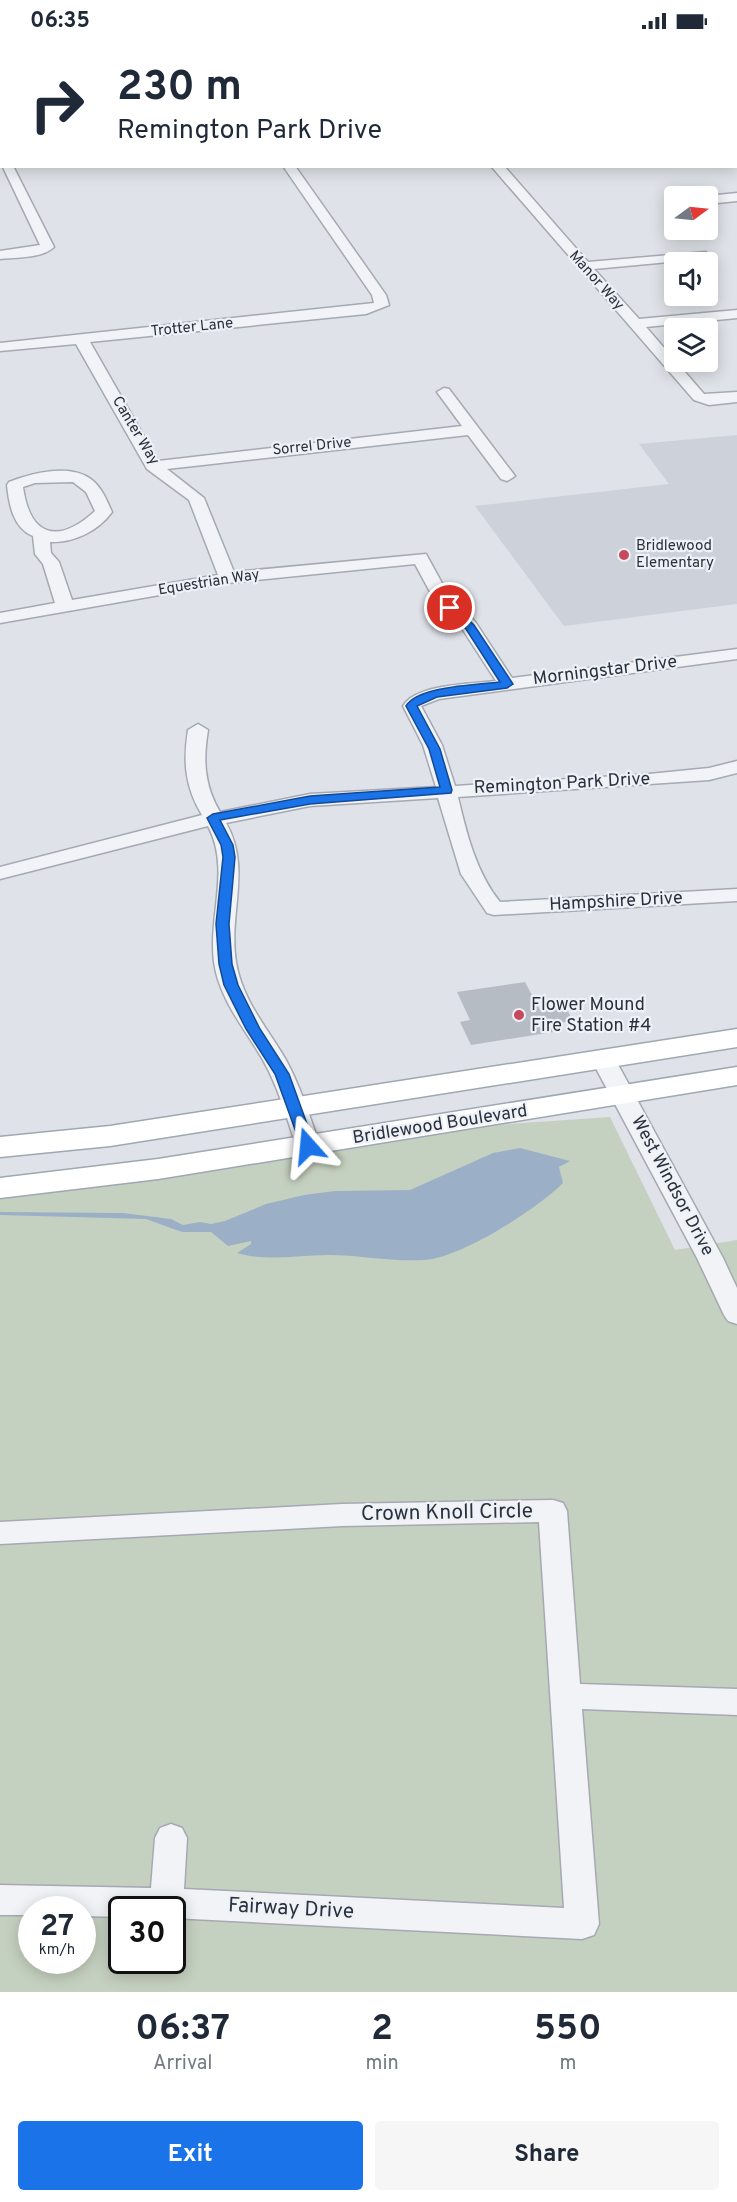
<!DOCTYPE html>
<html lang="en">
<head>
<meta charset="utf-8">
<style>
	body { margin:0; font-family:Overpass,sans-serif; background:#f6f6f7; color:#1f2937; height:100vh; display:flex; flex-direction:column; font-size:22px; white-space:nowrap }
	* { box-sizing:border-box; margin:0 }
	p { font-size:20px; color:#747a83 }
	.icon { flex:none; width:33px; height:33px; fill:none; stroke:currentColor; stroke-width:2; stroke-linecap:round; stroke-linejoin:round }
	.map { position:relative; height:1950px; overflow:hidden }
	.details { display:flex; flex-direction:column; background:#fff; flex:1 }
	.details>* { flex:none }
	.banner { position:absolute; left:0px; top:0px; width:738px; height:126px; box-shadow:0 3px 15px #0003; background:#fff; color:#1f2937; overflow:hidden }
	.needle { width:39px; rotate:75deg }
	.tools { position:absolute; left:664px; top:144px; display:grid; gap:12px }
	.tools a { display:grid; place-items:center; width:54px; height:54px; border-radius:6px; background:#fff; box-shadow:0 3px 15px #0003; font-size:30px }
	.speed { position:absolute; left:18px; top:1854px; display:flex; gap:12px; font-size:30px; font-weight:700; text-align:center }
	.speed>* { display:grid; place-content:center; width:78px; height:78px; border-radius:50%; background:#fff; box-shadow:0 3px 15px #0003; line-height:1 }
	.speed small { font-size:15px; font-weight:400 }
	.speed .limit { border:3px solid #111; border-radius:9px; background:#fff; color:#111 }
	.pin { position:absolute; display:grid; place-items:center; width:51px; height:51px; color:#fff; margin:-26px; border:3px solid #fff; border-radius:50%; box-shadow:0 2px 6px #0007 }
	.me { position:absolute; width:66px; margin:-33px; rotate:342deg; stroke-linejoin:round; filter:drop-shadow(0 0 4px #0008) }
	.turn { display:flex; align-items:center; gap:21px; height:126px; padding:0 18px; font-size:27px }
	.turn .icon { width:78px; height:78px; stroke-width:2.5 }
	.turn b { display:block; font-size:42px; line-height:51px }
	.eta { display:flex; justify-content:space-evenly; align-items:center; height:102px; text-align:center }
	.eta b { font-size:36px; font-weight:700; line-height:42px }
	.cta { display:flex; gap:12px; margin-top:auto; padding:12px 18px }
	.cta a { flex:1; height:69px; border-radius:6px; background:#1a73e8; color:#fff; font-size:24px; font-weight:700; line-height:69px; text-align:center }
	.cta a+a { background:#f6f6f7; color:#1f2937 }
	.status { display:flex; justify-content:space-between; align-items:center; height:42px; padding:0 30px; background:#fff; direction:ltr }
	.status svg { height:16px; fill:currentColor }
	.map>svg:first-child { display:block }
</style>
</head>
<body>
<div class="status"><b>06:35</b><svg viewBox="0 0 49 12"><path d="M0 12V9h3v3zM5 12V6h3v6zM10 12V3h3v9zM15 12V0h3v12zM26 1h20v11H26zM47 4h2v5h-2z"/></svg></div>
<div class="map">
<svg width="737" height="1950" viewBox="0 0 737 1950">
	<rect width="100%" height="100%" fill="#dfe2e8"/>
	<path fill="#cdd1d9" d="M737 393V562L564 584 475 464 669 442 639 402Z"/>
	<path fill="#c5d1c0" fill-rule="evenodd" d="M610 1075 675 1208 737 1198V1950H0V1152L478 1084ZM32 1868H82V1918H32ZM122 1868H172V1918H122Z"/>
	<path fill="#9bb0c6" d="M520 1106 570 1119 559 1125 563 1141C537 1167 461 1216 424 1218 392 1220 360 1213 328 1213 298 1213 267 1220 237 1211L251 1202V1199L228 1204 211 1190H182L146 1177 0 1173V1170L123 1171 171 1177 183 1183 200 1180 211 1182 225 1179 266 1162 304 1153 335 1149 410 1148 493 1111Z"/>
	<path fill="#b6bcc4" d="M525 940 540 968 565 964 573 979 550 982 553 990 471 1003 460 980 470 978 457 950Z"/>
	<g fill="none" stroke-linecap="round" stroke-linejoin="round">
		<defs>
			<path id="minor" d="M428 0H438L439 2H428Z
				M653 0H664L665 2H654Z
				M732 0H737V5L736 2Z
				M736 43H737V49H736Z
				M0 69H2L0 88Z
				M736 99H737V107H736Z
				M0 101 2 102V112H0Z
				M2 123 13 124 54 205C41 217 17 215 0 217V209L40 203Z
				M283 124H295L386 253 389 263 366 272 90 300 158 419 462 384 437 350 444 346 449 347 515 434 507 439 501 437 468 393 167 427 204 456 234 530 426 512 443 543 476 581 512 636 737 607V617L439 657 421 664 442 703 455 744 649 732 709 726 737 719V731L709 738 458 755C467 793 476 830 500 860L737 847V859L494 873 487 871 461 832 438 756 310 764 226 781C252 826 228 872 236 920 242 958 268 987 286 1018 301 1046 310 1075 320 1104L317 1109 308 1112 299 1109 296 1104C287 1075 278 1045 263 1018 245 987 219 957 214 920 208 873 231 828 208 784L0 837V825L202 773C185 745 183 720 188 688L198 682 208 688C203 718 204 743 220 770L310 752 436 745 423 703 403 664C416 642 471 642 496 639L463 588 444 569 429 548 415 522 228 541 0 581V571L55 561 43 522 35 512 33 494C13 486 9 462 7 443L9 440C32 431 71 421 92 438 102 446 107 459 112 470 98 489 74 501 50 500L51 511 59 520 72 558 218 533 189 458 147 427 76 302 0 309V301L374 261 372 253ZM73 440 86 450 95 469C59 502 30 496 23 445L35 441Z
				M491 124H504L588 220 706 210 708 213 701 217 594 227 639 277 737 268V276L646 285 704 352 737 350V360L709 363 694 358Z
				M737 151V159L708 162 707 154Z
				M603 1010 611 1012 615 1017 723 1216 737 1246V1282L728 1279 724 1273 697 1216 591 1017 595 1012Z
				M553 1458 563 1461 567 1469 580 1642 737 1647V1673L582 1667 599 1882 594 1893 582 1897 172 1876V1868H122V1875L82 1874V1868H32V1873H0V1843L151 1846 155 1796 160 1786 171 1782 182 1786 187 1796 184 1847 564 1866 539 1480 342 1484 0 1502V1480L342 1462Z"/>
			<path id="major" d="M737 987V1005L110 1104 0 1115V1095L110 1084Z
				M737 1025V1043L158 1137 0 1156V1136L158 1117Z"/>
		</defs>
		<use href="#minor" stroke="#a5a9b2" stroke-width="3"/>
		<use href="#major" stroke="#9fa7b3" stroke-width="3"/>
		<use href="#minor" fill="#f2f3f6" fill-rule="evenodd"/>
		<use href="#major" fill="#fff" fill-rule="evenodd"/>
	</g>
	<path fill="#1a73e8" stroke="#114b97" stroke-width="1.5" d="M446 563H453L474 583 513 642 507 646 437 655 417 664 440 707 452 748 451 751 310 762 220 778 233 803 235 815 229 882 232 922 238 943 260 987 289 1032 315 1104 308 1109 301 1104 275 1032 246 987 224 943 219 922 216 882 223 815 221 803 207 776 213 772 310 754 440 745 429 707 406 664C418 644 477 643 500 640L466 587 446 568Z"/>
	<g fill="#c8495c" stroke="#eef1f5" stroke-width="2">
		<circle cx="624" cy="513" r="6"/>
		<circle cx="519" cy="973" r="6"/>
	</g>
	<g text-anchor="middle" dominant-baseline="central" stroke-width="4.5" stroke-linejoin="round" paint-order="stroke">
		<g font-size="15" fill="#29303e" stroke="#eef1f5">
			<text transform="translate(596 239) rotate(48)">Manor Way</text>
			<text transform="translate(192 286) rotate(-6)">Trotter Lane</text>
			<text transform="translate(135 389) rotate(59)">Canter Way</text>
			<text transform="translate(312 405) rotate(-6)">Sorrel Drive</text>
			<text transform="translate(209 541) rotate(-9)">Equestrian Way</text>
		</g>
		<g font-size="15" fill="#29303e" stroke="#eef1f5" text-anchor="start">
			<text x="636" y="504">Bridlewood<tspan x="636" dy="17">Elementary</tspan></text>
		</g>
		<g font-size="18" fill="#29303e" stroke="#eef1f5">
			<text transform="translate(605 629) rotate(-7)">Morningstar Drive</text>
			<text transform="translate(562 742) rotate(-3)">Remington Park Drive</text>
			<text transform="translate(616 860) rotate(-3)">Hampshire Drive</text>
			<text transform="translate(440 1083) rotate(-9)">Bridlewood Boulevard</text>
			<text transform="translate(672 1144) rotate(62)">West Windsor Drive</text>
		</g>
		<g font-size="18" fill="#29303e" stroke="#eef1f5" text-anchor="start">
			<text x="531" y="963">Flower Mound<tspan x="531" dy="21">Fire Station #4</tspan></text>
		</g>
		<g font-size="21" fill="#29303e" stroke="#eef1f5">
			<text transform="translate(447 1471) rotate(-1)">Crown Knoll Circle</text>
			<text transform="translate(291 1867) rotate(3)">Fairway Drive</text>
		</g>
	</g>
</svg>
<div class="tools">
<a><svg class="needle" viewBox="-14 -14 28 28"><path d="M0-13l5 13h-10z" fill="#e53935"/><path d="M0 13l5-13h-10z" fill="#747a83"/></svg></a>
<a><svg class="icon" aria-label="sound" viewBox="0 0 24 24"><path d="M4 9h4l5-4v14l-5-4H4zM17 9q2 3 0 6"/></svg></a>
<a><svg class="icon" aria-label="layers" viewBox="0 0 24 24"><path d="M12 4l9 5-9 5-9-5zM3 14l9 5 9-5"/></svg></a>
</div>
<div class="speed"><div>27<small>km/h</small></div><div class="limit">30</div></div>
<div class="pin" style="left:450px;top:566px;background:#d93025"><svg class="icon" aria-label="arrive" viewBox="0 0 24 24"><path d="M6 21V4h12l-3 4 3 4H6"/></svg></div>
<svg class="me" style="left:308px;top:1104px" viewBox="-20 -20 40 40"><path d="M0-17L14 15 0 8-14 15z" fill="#1a73e8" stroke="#fff" stroke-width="4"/></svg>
<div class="banner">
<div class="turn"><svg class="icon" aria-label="right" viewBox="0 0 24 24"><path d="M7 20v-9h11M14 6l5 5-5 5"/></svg><div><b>230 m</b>Remington Park Drive</div></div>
</div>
</div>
<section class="details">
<div class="eta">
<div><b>06:37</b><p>Arrival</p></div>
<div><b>2</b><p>min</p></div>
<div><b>550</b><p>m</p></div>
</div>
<div class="cta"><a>Exit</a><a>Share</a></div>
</section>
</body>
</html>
